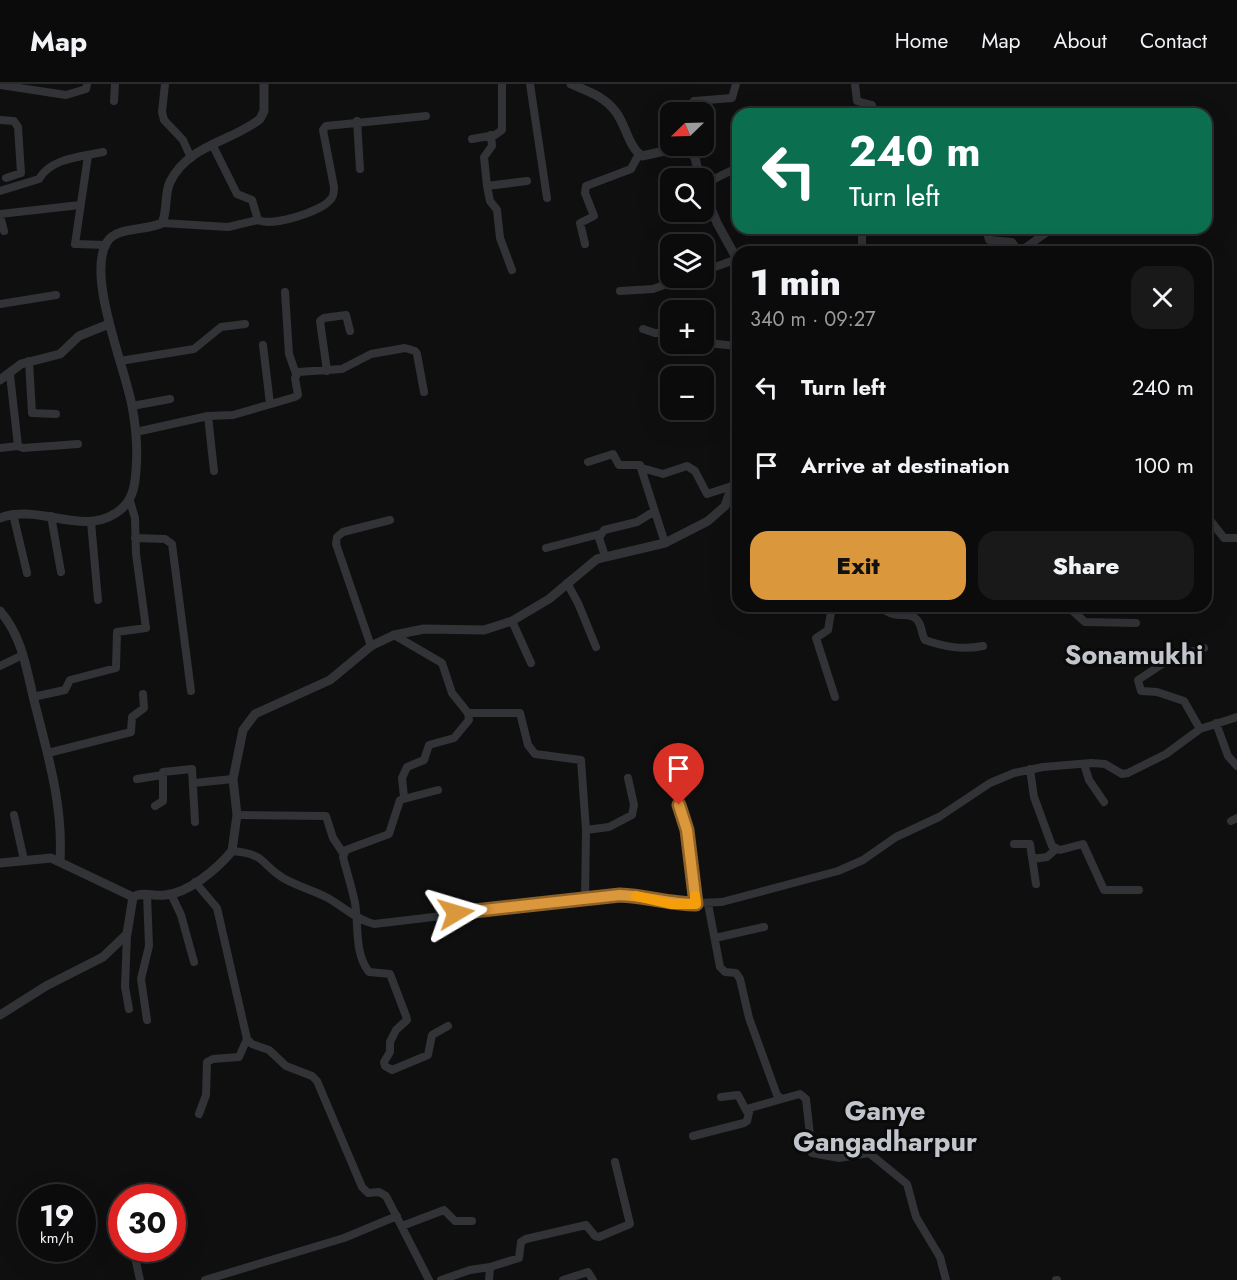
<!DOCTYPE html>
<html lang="en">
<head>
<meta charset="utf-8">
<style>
	body { margin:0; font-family:Jost,sans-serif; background:#19191a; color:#f1f3f6; height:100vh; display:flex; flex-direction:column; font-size:22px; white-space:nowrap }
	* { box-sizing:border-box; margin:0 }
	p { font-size:20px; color:#9a9b9d }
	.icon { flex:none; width:33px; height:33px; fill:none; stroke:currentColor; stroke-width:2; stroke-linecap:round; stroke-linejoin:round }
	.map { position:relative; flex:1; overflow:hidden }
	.side { position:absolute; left:732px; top:162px; width:480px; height:366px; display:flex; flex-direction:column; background:#0b0b0c; border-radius:18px; box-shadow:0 6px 24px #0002,0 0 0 2px #2b2b2d }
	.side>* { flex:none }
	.top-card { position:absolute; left:732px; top:24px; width:480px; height:126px; border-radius:18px; box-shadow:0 6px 24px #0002,0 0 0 2px #2b2b2d; background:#0b6e4f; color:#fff; overflow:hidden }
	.needle { width:39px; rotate:247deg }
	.tools { position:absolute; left:660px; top:18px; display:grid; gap:12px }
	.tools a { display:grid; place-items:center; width:54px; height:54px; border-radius:12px; background:#0b0b0c; box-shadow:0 6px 24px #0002,0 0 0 2px #2b2b2d; font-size:30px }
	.speed { position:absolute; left:18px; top:1100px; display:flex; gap:12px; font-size:30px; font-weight:700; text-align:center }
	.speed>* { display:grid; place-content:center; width:78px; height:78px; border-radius:50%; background:#0b0b0c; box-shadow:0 6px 24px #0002,0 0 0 2px #2b2b2d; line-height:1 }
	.speed small { font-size:15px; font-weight:400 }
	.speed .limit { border:9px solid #d22; background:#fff; color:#111 }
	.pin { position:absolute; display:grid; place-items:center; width:51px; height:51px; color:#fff; margin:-62px -26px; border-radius:50% 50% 50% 0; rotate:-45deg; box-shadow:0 0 6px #0007 }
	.pin .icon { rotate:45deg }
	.me { position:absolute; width:66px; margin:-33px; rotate:83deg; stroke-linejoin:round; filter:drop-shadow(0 0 4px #0008) }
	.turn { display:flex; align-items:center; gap:21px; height:126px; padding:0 18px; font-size:27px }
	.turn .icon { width:78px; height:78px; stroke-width:2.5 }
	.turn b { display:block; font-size:42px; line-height:51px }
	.round { display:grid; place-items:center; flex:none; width:63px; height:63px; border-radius:18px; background:#19191a }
	.headline { display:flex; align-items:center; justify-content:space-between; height:102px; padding:0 18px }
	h1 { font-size:36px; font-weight:800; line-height:45px }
	.primary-button { display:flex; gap:12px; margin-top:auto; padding:12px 18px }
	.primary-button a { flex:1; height:69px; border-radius:18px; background:#db973c; color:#111; font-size:24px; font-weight:800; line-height:69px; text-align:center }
	.primary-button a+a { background:#19191a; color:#f1f3f6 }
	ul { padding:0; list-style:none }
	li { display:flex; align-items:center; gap:18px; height:78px; padding:0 18px }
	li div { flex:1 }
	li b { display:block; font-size:22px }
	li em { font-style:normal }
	header { display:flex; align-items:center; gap:36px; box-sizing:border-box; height:84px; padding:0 30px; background:#0b0b0c; border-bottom:2px solid #2b2b2d }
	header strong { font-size:28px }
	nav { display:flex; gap:33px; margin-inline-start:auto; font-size:21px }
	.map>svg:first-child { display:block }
</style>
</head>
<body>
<header>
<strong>Map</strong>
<nav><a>Home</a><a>Map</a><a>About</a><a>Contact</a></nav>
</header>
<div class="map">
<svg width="1237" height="1196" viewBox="0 0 1237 1196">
	<rect width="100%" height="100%" fill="#0f0f10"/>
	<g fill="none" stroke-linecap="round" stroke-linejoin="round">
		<path stroke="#323336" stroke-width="8" d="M165 0 162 28 164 36 183 56 191 74
			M530 0 547 114
			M855 0 857 17 872 21 874 30
			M0 1 66 11 86 5 87 0
			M114 17 115 0
			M689 28V22L694 17 732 14 736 0
			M0 36 14 37 18 43 21 89 6 94
			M357 37 360 85
			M491 51 492 62 484 73 487 102 490 117 497 126 500 154 512 186
			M472 55 495 51 502 46V0
			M212 60 237 110 252 116 258 136C272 143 320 128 330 116 334 113 334 107 334 103L323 46 326 42 426 32
			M88 72 75 160 106 161
			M704 99C717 96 725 87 738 85
			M487 102 527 97
			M0 107 39 95C51 74 80 73 103 68
			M0 130 80 121
			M0 132 4 147
			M162 139 228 143 258 136
			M862 144V168
			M986 144 989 156 1012 158 1019 168
			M585 160 580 139 594 132 585 109 586 102 631 85 639 70
			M1019 168 1053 144
			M704 187 737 175
			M620 207 653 205 683 194
			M285 208 289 270 296 290
			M0 220 56 211
			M643 245 655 249H670
			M704 255 717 260 738 262
			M263 261 270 320
			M29 277 32 329 56 330
			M120 277 194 265 221 243 245 240
			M327 287 320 237 324 234 346 231 350 247
			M10 291 18 362 23 364 78 360
			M132 322 170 315
			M208 332 233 331 295 313 298 311 295 294 298 288 342 285 371 270 405 264 415 267 417 270 424 308
			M136 348 208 332 214 387
			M0 364 18 362
			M588 378 613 370 619 381H640L665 459
			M642 384 663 390 687 382 695 387 707 410 732 402
			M13 430 27 489
			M1206 431 1224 454H1237
			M51 432 61 488
			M91 438 98 516
			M135 454 165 455 172 460 191 607
			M546 464 600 450
			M605 472 599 454 604 446 637 438 653 428
			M567 499 578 519 596 563
			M832 522 828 546 816 554 835 613
			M879 522C896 537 905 527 915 534 922 538 921 550 925 556 945 563 962 566 983 562
			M1067 522 1085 538 1136 539
			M512 537 531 579
			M394 551 442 579 452 609 468 629 469 636 454 654 429 661 424 676 407 683 402 694 404 713
			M371 562 336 460 337 453 343 448 390 436
			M0 582 23 571
			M33 613 65 606 70 596 116 584 117 548 146 544 136 470 135 434 130 417
			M468 629H520L528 661 535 670 581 676 586 746 585 815
			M1216 639 1228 672 1237 682
			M1200 645 1184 617 1157 608 1141 607 1138 596 1173 573 1204 564
			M48 669 131 648 132 633 144 624 143 610
			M1084 680 1089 696 1104 718
			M1030 685 1034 713 1052 762 1060 766 1083 760 1104 806H1139
			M137 695 162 691
			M194 699 233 695
			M438 706 400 716 389 750 346 766 343 773C347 789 352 804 355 819 359 842 354 869 369 888L390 890 406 932 407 936 396 946 390 958V968L384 978 385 982 392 986 428 971 432 951 448 942
			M679 721 687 746 696 821
			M155 722 163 717V688L192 685 195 738
			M14 731 24 776
			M237 731 326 732 333 754 343 769
			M1231 737 1237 734
			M586 746 609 743 632 731 634 721 628 694
			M1014 760H1030L1036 800
			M232 767C267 770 260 780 283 794 297 802 312 806 326 813 343 822 355 835 374 840L620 811 640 812 671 820 722 818 838 787 863 776 896 753 939 733 990 699 1014 689 1043 683 1091 679 1105 680 1122 690 1128 689 1166 670 1200 645 1237 633
			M1033 775 1047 773 1055 766
			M195 798 217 824 247 955 252 960 269 966 286 982 312 992 317 997 362 1103 368 1109 379 1108 386 1112 429 1196
			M147 810 149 862 141 895 147 936
			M171 810 181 831 194 878
			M708 820 720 883 725 888 736 889 740 895 749 934 777 1011 782 1015 800 1010 806 1015 812 1069 839 1074 869 1069 907 1100 916 1133 940 1173 946 1196
			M127 850 125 903 129 925
			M715 854 764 843
			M721 1013 738 1011 747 1028
			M199 1030 206 1011 207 978 213 975 239 973 247 955
			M693 1052 744 1039 747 1037 750 1024 782 1015
			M402 1142 444 1126 455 1137H472
			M133 1164 140 1196
			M205 1196 344 1154 397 1132
			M441 1196 470 1186 490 1183
			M489 1196 490 1183 519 1174 521 1158 526 1155 586 1141 595 1152 599 1153 630 1140 615 1078
			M563 1196 588 1188 593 1196
			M1056 1196H1057"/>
		<path stroke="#323336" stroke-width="9" d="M571 0C587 7 604 12 615 27 626 40 628 63 642 72L687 62 695 74 700 94
			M704 107 717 139 738 177
			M0 296 21 280 60 270 79 252 109 240
			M0 434C38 419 81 452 116 429 132 419 135 404 136 386 138 364 136 343 132 322 125 283 86 192 107 158 117 142 147 147 162 139 168 126 164 111 170 98 188 61 231 58 260 35L264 27V0
			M0 527C25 556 27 592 37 628 50 679 63 724 60 777
			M0 779 51 774 133 813
			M0 931 46 902 103 873 127 850 133 813C143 807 154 813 165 811 189 809 217 785 232 767L237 731 233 695 243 646 255 630 330 596 371 562 394 551 424 545 484 546 512 537 549 515 597 475 665 459 708 437 725 422 732 402 738 397"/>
	</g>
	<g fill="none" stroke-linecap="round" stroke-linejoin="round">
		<defs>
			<path id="route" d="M456 829 620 811C646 812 669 820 696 820L687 746 679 721"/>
		</defs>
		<use href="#route" stroke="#8e6227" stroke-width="15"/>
		<use href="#route" stroke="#db973c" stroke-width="10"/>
		<path stroke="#f59e0b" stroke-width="10" d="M636 812 671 820H696L695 812"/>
	</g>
	<g text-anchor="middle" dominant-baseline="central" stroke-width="6" stroke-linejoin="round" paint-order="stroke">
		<g font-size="27" font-weight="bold" fill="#c2c6cc" stroke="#0a0a0b">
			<text x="1134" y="570">Sonamukhi</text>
			<text x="885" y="1026">Ganye<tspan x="885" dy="31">Gangadharpur</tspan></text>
		</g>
	</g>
</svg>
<div class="tools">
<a><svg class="needle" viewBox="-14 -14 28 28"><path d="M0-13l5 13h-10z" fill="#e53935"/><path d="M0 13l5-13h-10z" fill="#9a9b9d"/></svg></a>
<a><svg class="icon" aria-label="search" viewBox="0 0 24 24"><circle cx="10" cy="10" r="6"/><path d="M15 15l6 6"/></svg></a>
<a><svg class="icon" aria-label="layers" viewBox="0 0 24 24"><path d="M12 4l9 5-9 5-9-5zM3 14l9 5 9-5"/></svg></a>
<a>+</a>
<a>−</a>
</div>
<div class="speed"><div>19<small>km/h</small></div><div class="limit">30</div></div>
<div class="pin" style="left:679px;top:721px;background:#d93025"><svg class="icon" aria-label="arrive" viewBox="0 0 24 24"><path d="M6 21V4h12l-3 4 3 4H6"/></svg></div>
<svg class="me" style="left:456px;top:829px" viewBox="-20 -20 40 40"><path d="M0-17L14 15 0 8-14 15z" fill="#db973c" stroke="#fff" stroke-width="4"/></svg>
<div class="top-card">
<div class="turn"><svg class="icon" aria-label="left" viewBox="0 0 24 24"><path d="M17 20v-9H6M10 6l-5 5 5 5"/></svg><div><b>240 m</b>Turn left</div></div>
</div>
<section class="side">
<div class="headline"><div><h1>1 min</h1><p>340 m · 09:27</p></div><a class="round"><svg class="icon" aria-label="close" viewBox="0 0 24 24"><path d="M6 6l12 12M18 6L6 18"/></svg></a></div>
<ul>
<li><svg class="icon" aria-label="left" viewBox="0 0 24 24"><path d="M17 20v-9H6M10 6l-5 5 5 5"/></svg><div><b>Turn left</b></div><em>240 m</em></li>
<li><svg class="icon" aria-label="arrive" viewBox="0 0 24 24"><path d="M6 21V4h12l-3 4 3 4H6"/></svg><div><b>Arrive at destination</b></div><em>100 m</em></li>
</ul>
<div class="primary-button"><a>Exit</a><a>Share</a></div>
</section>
</div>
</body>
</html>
